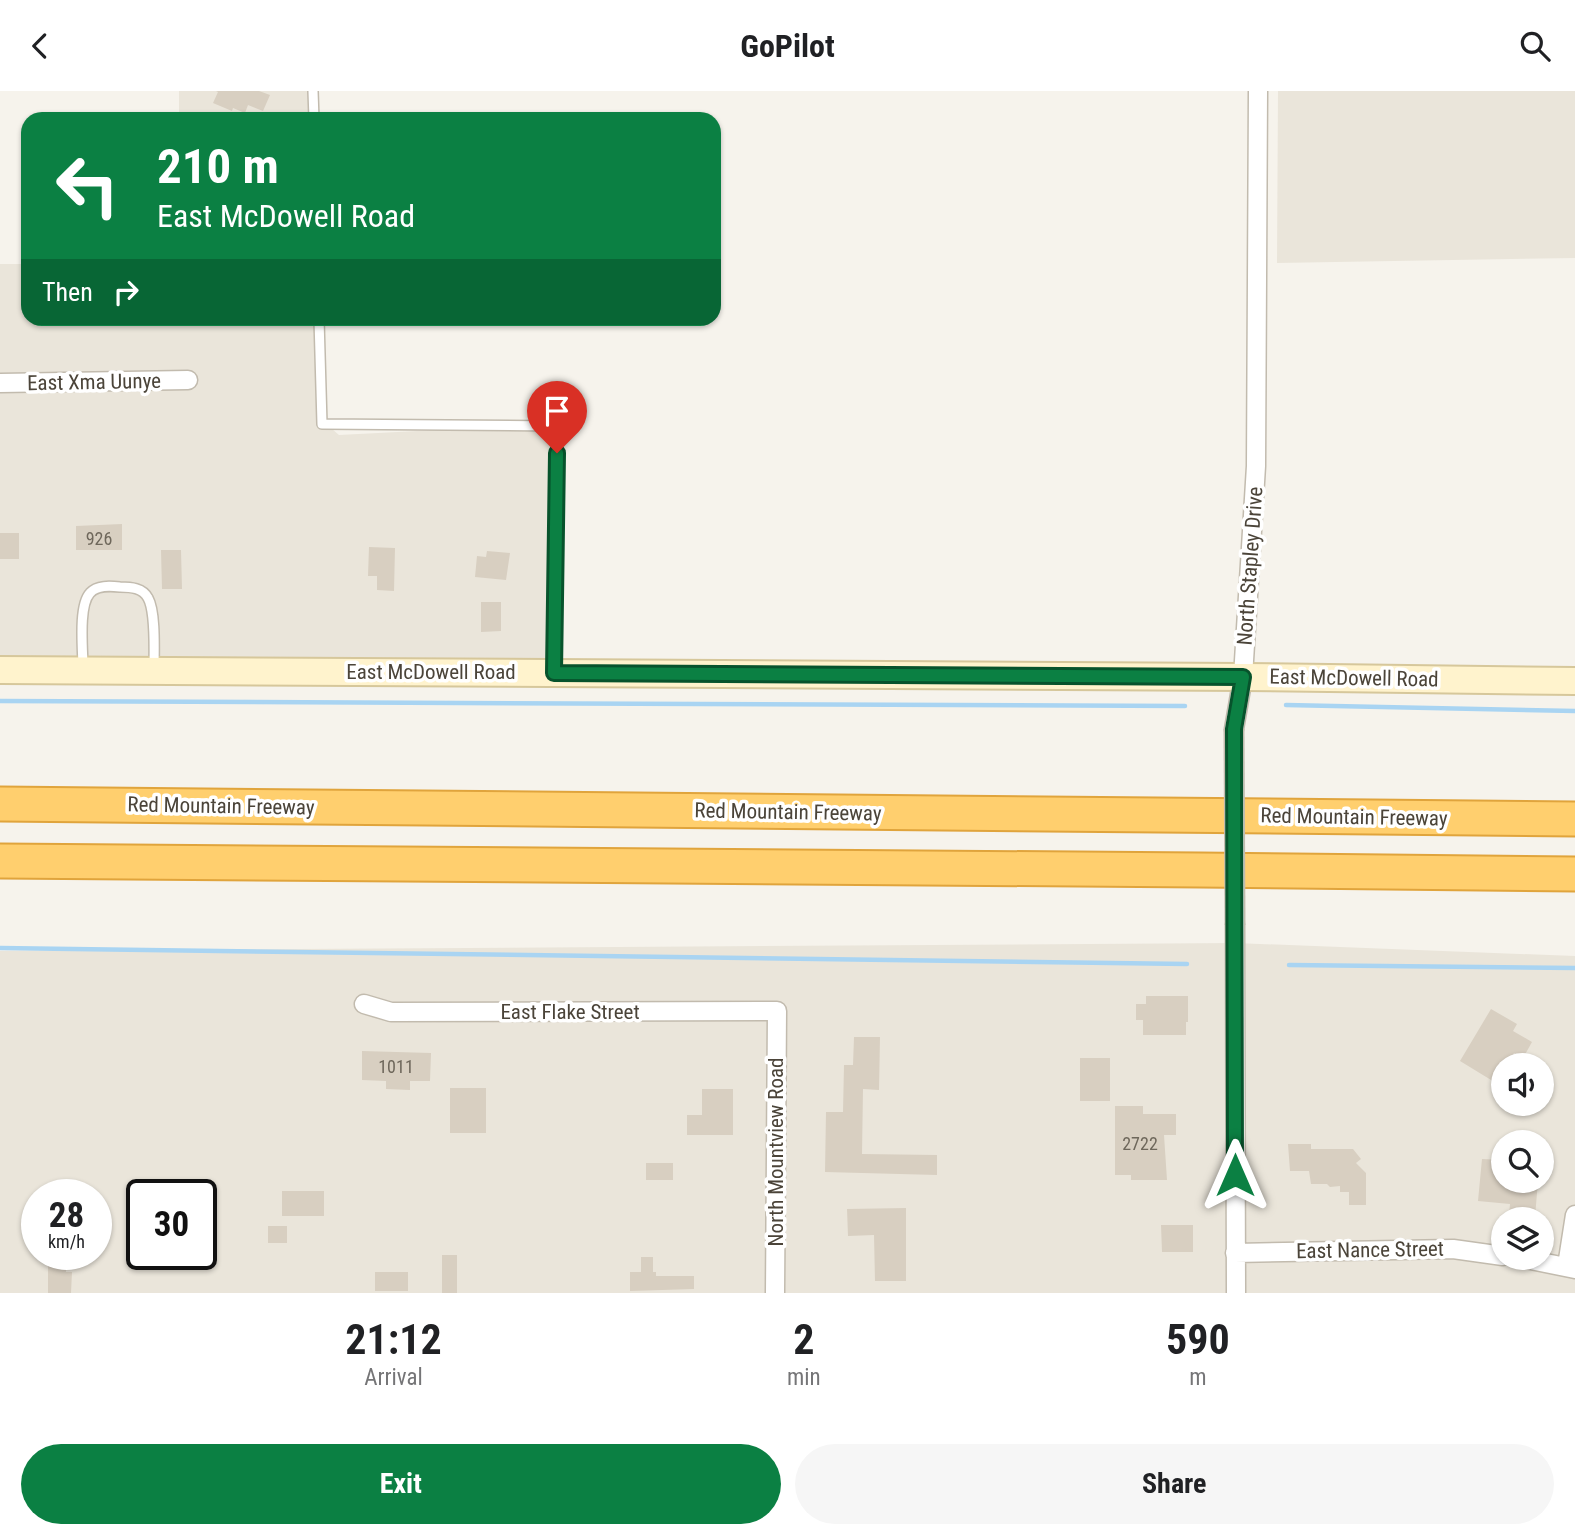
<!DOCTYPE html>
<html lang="en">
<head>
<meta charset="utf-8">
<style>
	body { margin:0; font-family:"Roboto Condensed",sans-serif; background:#f6f6f6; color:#202124; height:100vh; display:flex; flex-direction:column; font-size:26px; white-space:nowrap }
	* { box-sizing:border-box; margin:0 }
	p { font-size:23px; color:#757577 }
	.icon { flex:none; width:38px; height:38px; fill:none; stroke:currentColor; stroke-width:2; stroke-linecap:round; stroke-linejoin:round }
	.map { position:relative; height:1202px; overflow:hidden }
	.sheet { display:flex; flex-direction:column; background:#fff; flex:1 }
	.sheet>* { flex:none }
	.hud { position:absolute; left:21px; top:21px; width:700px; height:214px; border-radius:21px; box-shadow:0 2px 5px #0004; background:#0b8043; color:#fff; overflow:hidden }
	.tools { position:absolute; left:1491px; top:962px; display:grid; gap:14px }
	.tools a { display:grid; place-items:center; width:63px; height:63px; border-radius:50%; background:#fff; box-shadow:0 2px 5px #0004; font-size:35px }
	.speed { position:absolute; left:21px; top:1088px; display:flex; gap:14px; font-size:35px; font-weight:700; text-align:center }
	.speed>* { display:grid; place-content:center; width:91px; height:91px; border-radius:50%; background:#fff; box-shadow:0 2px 5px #0004; line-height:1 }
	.speed small { font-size:18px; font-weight:400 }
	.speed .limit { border:4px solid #111; border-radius:10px; background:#fff; color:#111 }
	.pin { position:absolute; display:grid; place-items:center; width:60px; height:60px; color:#fff; margin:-72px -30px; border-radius:50% 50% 50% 0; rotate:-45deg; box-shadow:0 0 7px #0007 }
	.pin .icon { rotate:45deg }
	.me { position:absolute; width:77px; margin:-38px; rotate:0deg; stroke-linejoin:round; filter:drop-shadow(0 0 5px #0008) }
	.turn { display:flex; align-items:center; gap:24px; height:147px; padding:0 21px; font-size:32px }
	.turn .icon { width:91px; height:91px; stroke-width:2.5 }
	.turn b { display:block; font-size:49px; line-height:60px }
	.then { display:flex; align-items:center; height:66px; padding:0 21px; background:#0003; gap:14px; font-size:26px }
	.eta { display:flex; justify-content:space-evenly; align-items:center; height:119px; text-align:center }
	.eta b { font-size:42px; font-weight:700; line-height:49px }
	.action { display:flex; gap:14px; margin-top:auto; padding:14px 21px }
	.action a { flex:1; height:80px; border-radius:42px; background:#0b8043; color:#fff; font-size:28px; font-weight:700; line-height:80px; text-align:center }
	.action a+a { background:#f6f6f6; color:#202124 }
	header { display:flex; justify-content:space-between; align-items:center; height:91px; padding:0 21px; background:#fff; font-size:32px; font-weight:700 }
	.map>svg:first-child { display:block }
</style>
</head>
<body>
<header><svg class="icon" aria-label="back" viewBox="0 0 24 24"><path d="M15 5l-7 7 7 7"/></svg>GoPilot<svg class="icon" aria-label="search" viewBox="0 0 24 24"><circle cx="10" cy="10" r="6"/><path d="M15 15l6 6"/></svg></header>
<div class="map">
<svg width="1575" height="1202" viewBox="0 0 1575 1202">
	<rect width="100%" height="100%" fill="#f6f3ec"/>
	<path fill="#eae5da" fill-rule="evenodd" d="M179 0H314L315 28H179Z
		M1278 0H1575V167L1277 172Z
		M0 173H28V228H317L318 326 339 344 533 334 550 339 554 350 548 571 0 570Z
		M1235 852 1575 865V1202H0V860ZM1503 975H1542V1013H1503ZM1503 1052H1542V1090H1503ZM37 1104H96V1164H37ZM142 1104H201V1164H142ZM1503 1129H1542V1167H1503Z"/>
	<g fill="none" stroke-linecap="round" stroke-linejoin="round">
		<path stroke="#a9d4f2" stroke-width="4.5" d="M0 610 1185 615
			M1286 614 1575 620
			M0 857 1187 873
			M1289 874 1575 877"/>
	</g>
	<path fill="#d8cfc1" d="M216 0H259L270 4 263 20 248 14 245 22 233 17 232 20 213 12 218 1Z
		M122 433V459H76V435Z
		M0 442H19V468H0Z
		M369 456 395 457 394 500 377 499V485H368Z
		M161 459H181L182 498H162Z
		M487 460 510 462 506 489 475 486 477 465 486 466Z
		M481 511H501V540L481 541Z
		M1146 905H1188V931H1186V944H1143V929H1136V913H1146Z
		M1491 918 1517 933 1513 940 1532 951 1523 967 1514 962 1506 975H1503V980L1496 992 1460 970Z
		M854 946H880L879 999 863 998 862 1063 937 1064V1084L825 1081 826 1021H843L844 974H853Z
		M362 960 431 962 430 990H410V999L386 998V990L362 989Z
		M1080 967H1110V1010H1080Z
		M450 997H486V1042H450Z
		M702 998H733V1044H687V1024H702Z
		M1115 1015H1143V1023H1176V1044H1164L1167 1089H1131V1084H1115Z
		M1288 1053H1311V1058H1353L1361 1068 1356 1072 1366 1082V1114H1349V1101H1340V1095L1330 1096 1327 1093H1311L1309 1080H1290Z
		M1482 1068 1503 1069V1090H1538L1535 1126 1509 1124 1510 1113 1478 1110Z
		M646 1072H673V1089H646Z
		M282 1100H324V1125H282Z
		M906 1117V1190H875L874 1144 848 1145 847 1118Z
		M1161 1134H1193V1161H1162Z
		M268 1135H287V1152H268Z
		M48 1164H67L66 1181H72L71 1202H48Z
		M442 1164H457V1202H442Z
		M641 1166H653V1181H656V1185H694V1198L630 1200V1181H641Z
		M375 1181H408V1200H375Z"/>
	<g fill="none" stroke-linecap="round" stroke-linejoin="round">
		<defs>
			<path id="lane" d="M313 0 314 28
				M319 228 322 333 557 335 554 580
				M83 577C83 560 78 515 90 502 97 494 110 495 120 496 131 496 143 497 148 507 156 521 154 561 154 578"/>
			<path id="street" d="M0 292 188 289
				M1234 638 1243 586 1256 375 1258 0
				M1235 834 1236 1202
				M364 913 391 921 777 920 775 1202
				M1235 1162 1453 1158 1503 1165
				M1521 1167 1575 1178
				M1567 1175 1575 1124"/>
			<path id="secondary" d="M0 579 1243 586 1575 590"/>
			<path id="highway" d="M0 713 1575 728
				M0 770 1200 779 1575 783"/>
		</defs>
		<use href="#lane" stroke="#c2bbae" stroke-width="12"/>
		<use href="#street" stroke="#c2bbae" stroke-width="21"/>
		<use href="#secondary" stroke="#d6c79b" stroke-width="30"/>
		<use href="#highway" stroke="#e0a43c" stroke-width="37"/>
		<use href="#lane" stroke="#fff" stroke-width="9"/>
		<use href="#street" stroke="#fff" stroke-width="18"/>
		<use href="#secondary" stroke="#fff3cd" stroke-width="26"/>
		<use href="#highway" stroke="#ffcf6e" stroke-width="33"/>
		<defs>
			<path id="street-bridge" d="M1234 638 1235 834"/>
		</defs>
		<use href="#street-bridge" stroke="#c2bbae" stroke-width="21" stroke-linecap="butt"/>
		<use href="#street-bridge" stroke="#fff" stroke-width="18"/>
	</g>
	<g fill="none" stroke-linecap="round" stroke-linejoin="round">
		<defs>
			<path id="route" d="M557 362 554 582 1243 586 1234 638 1235 1084"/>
		</defs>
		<use href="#route" stroke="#07532c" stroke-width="18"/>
		<use href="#route" stroke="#0b8043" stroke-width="12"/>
	</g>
	<g text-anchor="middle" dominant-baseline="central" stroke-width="7" stroke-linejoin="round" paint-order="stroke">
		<g font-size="18" fill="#6e675b">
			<text x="99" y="447">926</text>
			<text x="396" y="975">1011</text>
			<text x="1140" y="1052">2722</text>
		</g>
		<g font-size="21" fill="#4b4439" stroke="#fff">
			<text transform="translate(94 291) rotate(-1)">East Xma Uunye</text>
			<text transform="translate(1250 475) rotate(-86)">North Stapley Drive</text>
			<text x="431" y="581">East McDowell Road</text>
			<text transform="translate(1354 587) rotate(1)">East McDowell Road</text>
			<text transform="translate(221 715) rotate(1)">Red Mountain Freeway</text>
			<text transform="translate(788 721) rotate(1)">Red Mountain Freeway</text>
			<text transform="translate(1354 726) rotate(1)">Red Mountain Freeway</text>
			<text x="570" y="921">East Flake Street</text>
			<text transform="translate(776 1061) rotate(-90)">North Mountview Road</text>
			<text transform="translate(1370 1159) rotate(-1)">East Nance Street</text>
		</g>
	</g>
</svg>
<div class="tools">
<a><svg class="icon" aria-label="sound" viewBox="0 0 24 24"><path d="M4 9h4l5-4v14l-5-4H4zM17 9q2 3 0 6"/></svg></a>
<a><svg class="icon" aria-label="search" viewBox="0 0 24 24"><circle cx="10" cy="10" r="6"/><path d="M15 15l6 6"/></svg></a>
<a><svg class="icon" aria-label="layers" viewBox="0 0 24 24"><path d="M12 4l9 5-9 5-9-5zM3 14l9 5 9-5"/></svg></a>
</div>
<div class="speed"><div>28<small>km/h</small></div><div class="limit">30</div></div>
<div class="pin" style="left:557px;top:362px;background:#d93025"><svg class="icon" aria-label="arrive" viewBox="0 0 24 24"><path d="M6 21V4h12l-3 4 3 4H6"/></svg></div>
<svg class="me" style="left:1235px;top:1084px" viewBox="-20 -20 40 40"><path d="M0-17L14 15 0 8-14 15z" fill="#0b8043" stroke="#fff" stroke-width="4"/></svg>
<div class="hud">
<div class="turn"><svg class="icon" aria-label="left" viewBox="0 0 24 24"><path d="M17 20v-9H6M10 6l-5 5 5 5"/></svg><div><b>210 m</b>East McDowell Road</div></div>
<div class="then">Then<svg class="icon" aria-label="right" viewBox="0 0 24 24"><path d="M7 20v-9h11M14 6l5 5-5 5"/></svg></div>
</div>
</div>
<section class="sheet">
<div class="eta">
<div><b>21:12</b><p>Arrival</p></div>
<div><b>2</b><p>min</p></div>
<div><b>590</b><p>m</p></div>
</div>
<div class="action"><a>Exit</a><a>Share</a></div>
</section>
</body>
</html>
